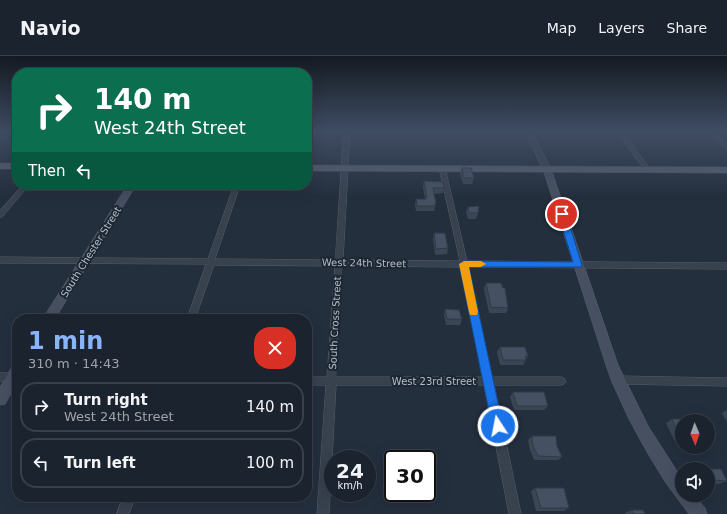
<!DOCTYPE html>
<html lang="en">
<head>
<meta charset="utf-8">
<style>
	body { margin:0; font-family:"DejaVu Sans",sans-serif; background:#282f3a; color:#f1f3f6; height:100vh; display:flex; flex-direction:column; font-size:15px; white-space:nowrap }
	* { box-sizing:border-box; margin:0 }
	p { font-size:13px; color:#a0a4aa }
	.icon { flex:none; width:22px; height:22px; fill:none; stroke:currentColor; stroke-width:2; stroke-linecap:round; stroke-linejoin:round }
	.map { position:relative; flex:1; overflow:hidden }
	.details { position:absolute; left:12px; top:258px; width:300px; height:188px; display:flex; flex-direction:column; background:#1b232e; border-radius:16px; box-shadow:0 4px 16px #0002,0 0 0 1px #39404a }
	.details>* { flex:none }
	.guide { position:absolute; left:12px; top:12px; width:300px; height:122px; border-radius:16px; box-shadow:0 4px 16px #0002,0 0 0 1px #39404a; background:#0b6e4f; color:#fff; overflow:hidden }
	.needle { width:26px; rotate:178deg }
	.buttons { position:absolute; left:675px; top:358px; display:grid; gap:8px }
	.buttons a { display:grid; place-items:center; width:40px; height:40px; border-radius:50%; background:#1b232e; box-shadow:0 4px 16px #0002,0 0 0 1px #39404a; font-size:20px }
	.speed { position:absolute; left:324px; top:394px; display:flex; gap:8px; font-size:20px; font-weight:700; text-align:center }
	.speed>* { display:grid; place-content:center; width:52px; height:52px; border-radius:50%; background:#1b232e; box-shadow:0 4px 16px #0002,0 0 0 1px #39404a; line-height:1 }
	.speed small { font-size:10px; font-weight:400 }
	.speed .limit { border:2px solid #111; border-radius:6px; background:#fff; color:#111 }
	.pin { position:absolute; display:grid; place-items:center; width:34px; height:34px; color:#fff; margin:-17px; border:2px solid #fff; border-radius:50%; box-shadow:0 1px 4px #0007 }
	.me { position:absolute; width:44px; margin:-22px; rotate:349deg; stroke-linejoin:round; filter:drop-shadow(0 0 3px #0008) }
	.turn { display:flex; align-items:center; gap:14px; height:84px; padding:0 16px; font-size:18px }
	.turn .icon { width:52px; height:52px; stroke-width:2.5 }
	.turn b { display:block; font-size:28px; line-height:34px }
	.then { display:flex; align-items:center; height:38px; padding:0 16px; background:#0003; gap:8px; font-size:15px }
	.round { display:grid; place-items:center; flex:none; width:42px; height:42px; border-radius:16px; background:#282f3a }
	.headline { display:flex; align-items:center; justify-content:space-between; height:68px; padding:0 16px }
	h1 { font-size:24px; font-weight:800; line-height:30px; color:#8ab4f8 }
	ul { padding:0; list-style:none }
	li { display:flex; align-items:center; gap:12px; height:50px; margin:0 8px 6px; padding:0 8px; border:2px solid #39404a; border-radius:16px }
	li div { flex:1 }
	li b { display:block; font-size:15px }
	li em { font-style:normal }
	header { display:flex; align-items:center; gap:24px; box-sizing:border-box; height:56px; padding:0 20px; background:#1b232e; border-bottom:1px solid #39404a }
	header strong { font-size:19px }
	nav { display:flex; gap:22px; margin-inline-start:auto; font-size:14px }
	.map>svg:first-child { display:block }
</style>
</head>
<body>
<header>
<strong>Navio</strong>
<nav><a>Map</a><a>Layers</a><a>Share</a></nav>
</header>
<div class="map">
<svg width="727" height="458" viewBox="0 0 727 458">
	<rect width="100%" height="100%" fill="#242f3e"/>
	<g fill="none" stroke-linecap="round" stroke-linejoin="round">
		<defs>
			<path id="minor" d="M344 76H350L343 204 460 205 439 112 442 110 445 112 467 205 727 207V213L468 211 492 321H561L564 322 566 325 564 328 561 329H494L521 458H509L484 329H336L329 458H317L326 329H307V321H327L335 210 214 209 195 263H187L206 208 0 207V201L208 203 234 129H240L215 203 335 204ZM342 210 461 211 482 321H336Z
				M617 76H623L650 113V115H646Z
				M709 76H715L727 88V93L725 92Z
				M23 129H29L2 161H0V155Z
				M0 317H17V325H0Z
				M618 320 727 322V330L618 328 615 327 613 324 615 321Z
				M123 441H135L129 458H117Z"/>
			<path id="tertiary" d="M526 76H532L551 113 550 115H547L543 113Z"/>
			<path id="secondary" d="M547 110 551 113 618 309 648 370 682 423V439H694L705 452 707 458H689L666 427 647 396 629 363 612 326 606 309 543 113Z
				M128 129H136L55 263H43Z
				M17 309V327L5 348 0 349V331L12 311Z"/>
			<path id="primary" d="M0 107H17V113H0Z
				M307 109 727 111V117L307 115Z"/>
		</defs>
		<use href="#minor" stroke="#565f6c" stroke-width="1"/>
		<use href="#tertiary" stroke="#565f6c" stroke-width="1"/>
		<use href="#secondary" stroke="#565f6c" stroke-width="1"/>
		<use href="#primary" stroke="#414a57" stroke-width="1"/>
		<use href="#minor" fill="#38414e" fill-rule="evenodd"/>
		<use href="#tertiary" fill="#38414e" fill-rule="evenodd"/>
		<use href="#secondary" fill="#465061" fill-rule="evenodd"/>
		<use href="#primary" fill="#56606e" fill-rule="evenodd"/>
	</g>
	<path fill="#3b4654" d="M462 112 474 122 472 128H463L460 117Z
		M424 125 444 132 443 137 434 138 436 147 434 155H416L415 149 416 143H425L423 131Z
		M468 151 478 157 476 163H468L466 156Z
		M434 177 448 192 447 198 435 199 433 183Z
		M486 227 508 252 506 257H489L484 233Z
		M445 253 462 263 460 269H446L444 259Z
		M500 291 528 300 523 309H500L497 296Z
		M513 336 548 350 544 354H514L510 341Z
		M727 354V366L722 357Z
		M672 363 682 365V384H674L666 367Z
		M532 380 557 390 562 401 558 404H534L530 394 528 384Z
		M706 413H721L727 425 719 428H708V413Z
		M535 432 569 452 564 455H536L531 435Z
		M632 454 645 458H626L625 457Z"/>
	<path fill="#455162" stroke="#303945" d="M462 112H471L474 122H464Z
		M424 125 443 126 444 132H433L436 147H435V150H417L416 143H426L425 141H427Z
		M479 150 478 157H469L468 151Z
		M434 177H445L448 192 436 193Z
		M486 227H501L503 232H505L508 252 491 251Z
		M445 253 459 254 462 263H447Z
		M500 291H525L528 300H525L526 304H503Z
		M513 336H544L548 350H517Z
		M672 363H686L687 365H682V380H680Z
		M532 380H556L557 390 562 401 538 400 533 390Z
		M707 413H721L727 425 712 424 708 415V413Z
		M535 432H564L569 452H541Z
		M632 454H643L645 458H633Z"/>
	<linearGradient id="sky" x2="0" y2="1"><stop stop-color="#141a22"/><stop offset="0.54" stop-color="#3f4d63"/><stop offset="1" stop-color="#3f4d63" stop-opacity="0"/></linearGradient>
	<rect width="727" height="140" fill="url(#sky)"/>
	<path fill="#1a73e8" stroke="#114b97" d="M562 156 566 158 582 209 581 211H469L503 370 502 374 498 376 493 374 492 370 459 208 464 205 573 206 558 158Z"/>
	<path fill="#f59e0b" d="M464 205H481L486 208 481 211H469L478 256 477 259H470L469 256 459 208Z"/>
	<g text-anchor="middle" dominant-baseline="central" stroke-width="4" stroke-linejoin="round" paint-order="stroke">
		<g font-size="10" fill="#b4bcc9" stroke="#1d2633">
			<text transform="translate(91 196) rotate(-58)">South Chester Street</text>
			<text transform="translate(364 207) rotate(1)">West 24th Street</text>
			<text transform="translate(335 267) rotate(-87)">South Cross Street</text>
			<text x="434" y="325">West 23rd Street</text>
		</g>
	</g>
</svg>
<div class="buttons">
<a><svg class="needle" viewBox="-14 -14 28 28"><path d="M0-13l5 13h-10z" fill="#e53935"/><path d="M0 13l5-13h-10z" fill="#a0a4aa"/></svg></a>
<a><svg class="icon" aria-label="sound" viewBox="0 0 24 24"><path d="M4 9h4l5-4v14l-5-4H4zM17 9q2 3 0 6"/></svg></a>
</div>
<div class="speed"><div>24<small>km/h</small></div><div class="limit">30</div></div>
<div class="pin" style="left:562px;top:158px;background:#d93025"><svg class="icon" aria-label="arrive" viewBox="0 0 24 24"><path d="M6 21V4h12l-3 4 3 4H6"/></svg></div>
<svg class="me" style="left:498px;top:370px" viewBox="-20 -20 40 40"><circle r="17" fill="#1a73e8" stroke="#fff" stroke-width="3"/><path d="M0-11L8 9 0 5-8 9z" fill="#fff"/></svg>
<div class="guide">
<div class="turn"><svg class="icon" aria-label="right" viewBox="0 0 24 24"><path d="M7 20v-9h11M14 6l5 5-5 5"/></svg><div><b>140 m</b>West 24th Street</div></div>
<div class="then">Then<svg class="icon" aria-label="left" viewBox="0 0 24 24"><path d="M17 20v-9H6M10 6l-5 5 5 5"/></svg></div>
</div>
<section class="details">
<div class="headline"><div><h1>1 min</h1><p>310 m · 14:43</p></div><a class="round" style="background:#d93025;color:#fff"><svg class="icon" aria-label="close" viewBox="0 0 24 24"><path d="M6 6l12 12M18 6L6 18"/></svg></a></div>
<ul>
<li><svg class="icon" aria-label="right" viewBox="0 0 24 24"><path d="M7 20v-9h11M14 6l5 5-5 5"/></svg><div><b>Turn right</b><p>West 24th Street</p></div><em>140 m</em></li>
<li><svg class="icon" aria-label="left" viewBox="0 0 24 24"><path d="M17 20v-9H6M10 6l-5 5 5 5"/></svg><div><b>Turn left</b></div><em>100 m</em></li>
</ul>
</section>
</div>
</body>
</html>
